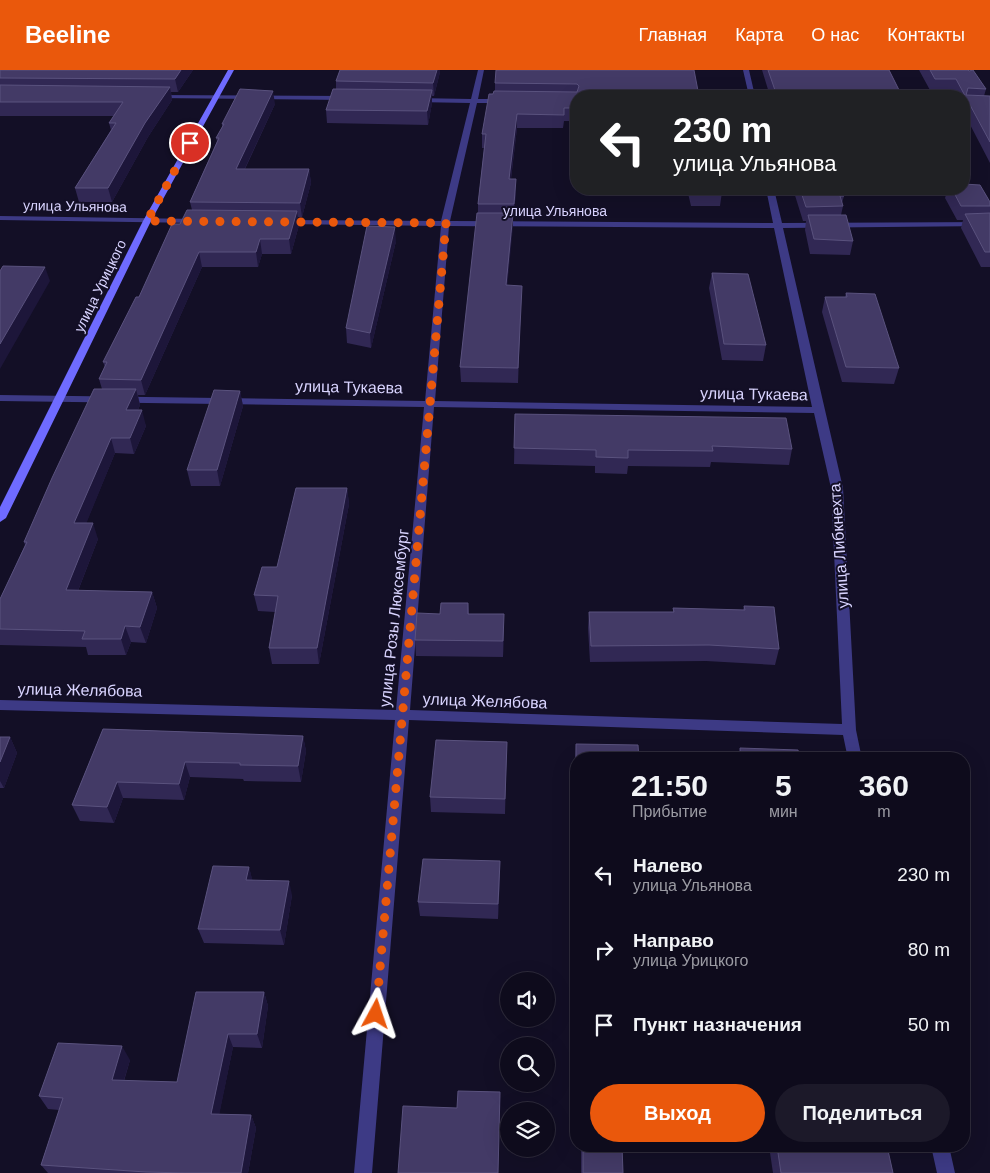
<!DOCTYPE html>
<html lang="ru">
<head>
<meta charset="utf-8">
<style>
	body { margin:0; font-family:Helvetica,sans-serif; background:#1c1929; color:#f1f3f6; height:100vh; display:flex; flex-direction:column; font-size:19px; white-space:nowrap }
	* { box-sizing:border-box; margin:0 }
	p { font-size:16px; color:#9b9ba3 }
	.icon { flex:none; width:28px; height:28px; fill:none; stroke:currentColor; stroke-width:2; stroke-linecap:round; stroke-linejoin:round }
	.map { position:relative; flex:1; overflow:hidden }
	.details { position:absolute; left:570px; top:682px; width:400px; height:400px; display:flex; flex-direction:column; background:#0e0b1c; border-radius:20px; box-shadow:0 5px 20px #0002,0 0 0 1px #2e2b3b }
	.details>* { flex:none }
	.hud { position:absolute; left:570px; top:20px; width:400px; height:105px; border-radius:20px; box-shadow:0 5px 20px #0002,0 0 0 1px #2e2b3b; background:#202124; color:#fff; overflow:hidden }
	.fabs { position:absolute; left:500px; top:902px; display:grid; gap:10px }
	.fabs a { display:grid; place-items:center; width:55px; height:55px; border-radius:50%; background:#0e0b1c; box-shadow:0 5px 20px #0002,0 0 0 1px #2e2b3b; font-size:25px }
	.pin { position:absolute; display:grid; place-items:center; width:42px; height:42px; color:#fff; margin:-21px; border:2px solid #fff; border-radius:50%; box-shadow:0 1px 5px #0007 }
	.me { position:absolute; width:55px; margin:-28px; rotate:5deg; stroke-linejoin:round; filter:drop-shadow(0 0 4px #0008) }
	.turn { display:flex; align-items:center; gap:18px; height:105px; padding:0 20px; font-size:22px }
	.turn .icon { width:65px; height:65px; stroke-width:2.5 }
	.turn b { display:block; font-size:35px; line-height:42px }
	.eta { display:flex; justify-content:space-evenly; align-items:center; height:85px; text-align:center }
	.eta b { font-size:30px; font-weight:700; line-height:35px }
	.primary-button { display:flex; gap:10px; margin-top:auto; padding:10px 20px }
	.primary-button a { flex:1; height:58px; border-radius:30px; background:#ea580c; color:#fff; font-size:20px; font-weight:700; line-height:58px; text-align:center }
	.primary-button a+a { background:#1c1929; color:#f1f3f6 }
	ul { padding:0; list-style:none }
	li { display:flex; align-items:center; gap:15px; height:75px; padding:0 20px }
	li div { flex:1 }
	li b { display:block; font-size:19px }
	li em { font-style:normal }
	header { display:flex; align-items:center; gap:30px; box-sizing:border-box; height:70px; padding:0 25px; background:#ea580c; color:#fff }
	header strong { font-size:24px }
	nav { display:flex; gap:28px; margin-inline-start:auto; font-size:18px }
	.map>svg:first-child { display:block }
</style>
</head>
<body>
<header>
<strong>Beeline</strong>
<nav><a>Главная</a><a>Карта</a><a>О нас</a><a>Контакты</a></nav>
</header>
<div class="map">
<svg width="990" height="1103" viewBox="0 0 990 1103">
	<rect width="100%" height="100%" fill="#130f26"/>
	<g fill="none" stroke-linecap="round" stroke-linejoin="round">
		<path fill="#3d3a85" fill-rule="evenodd" d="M478 0H484L478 29H505L509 31 505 33H477L450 151 773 153 766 119H774L782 153 990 152V156L783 158 843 418 856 660 862 689H848L843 665 409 650 372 1103H354L395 650 0 640V630L396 640 424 337 0 331V325L425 331 441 156 283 154 279 152 283 150 441 151 470 33 415 32 411 30 415 28 471 29ZM449 156 774 158 812 337 435 331ZM434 337 814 343 831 418 842 654 410 640Z
			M743 0H749L755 26H749Z
			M153 25 345 26 348 28 345 30 155 28 153 27Z
			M0 146 198 149 202 151 198 153 0 150Z
			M931 1076H949L955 1103H937Z"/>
		<path fill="#6f6bff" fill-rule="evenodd" d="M228 0H234L151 151 6 448 0 452V437L143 151Z"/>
	</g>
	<path fill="#312854" d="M0 0H193L178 22H171L172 30 148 67 112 132H79L75 118 111 60 109 53 114 46H0Z
		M694 0 576 26V51H564L563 58H517L511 109 516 123 513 149 507 215 521 231 518 313 461 312 460 297 478 143V134L484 78H482V64L495 21V13Z
		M762 0H889L902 26H770Z
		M919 0H968L986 19 984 26H990V93L964 43V26H955L953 22H931Z
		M440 2 434 26H432V33L428 55 327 53 326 40 336 19V11Z
		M275 34 245 99H309L311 113 302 147H298L299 155 291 184H262L258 197H202L145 325H138L140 335 138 340 146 356 134 384 115 383 86 453 98 469 78 521 152 522 157 538 146 573 131 572 126 585H88L86 577 0 575V529L25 475 24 472 102 319 99 309 105 297 103 292 139 227 180 154 192 140 190 132 217 71 216 68 222 57V54Z
		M687 119H721L722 122 720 136H691Z
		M793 119H841L844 126 842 133 843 136 841 145 853 171 850 185 810 184 805 160 806 151H803Z
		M948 119H964L990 132V197H981L961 158 963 150H957L945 128Z
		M396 171 371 278 347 273 346 258Z
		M712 203 766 275 763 291 722 290 709 218Z
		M846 223 899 298 894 314 842 312 822 242 825 227H845Z
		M240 321 243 336 220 416H191L187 400Z
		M515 344 792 379 789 395 711 392 710 397 628 396 627 404 595 403V396L514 394Z
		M347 418 349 434 319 594H272L269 578 275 542 258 541 254 525 277 497Z
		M468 533 469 544 504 560 503 587 416 586 415 570 440 544Z
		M744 536 779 579 775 595 706 591 590 592 588 558 589 542H673V538L743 540Z
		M103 659 303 666 306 681 301 712 244 711 243 709 190 707 184 730 123 728 114 753 80 751 72 735Z
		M0 667H10L17 683 4 718H0Z
		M507 672 505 744 431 742 430 727Z
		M576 674V760L575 689Z
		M740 678 800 689H737Z
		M249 797 252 810 292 825 284 875 204 873 198 859Z
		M500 806 498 849 420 846 418 832Z
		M264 922 268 936 262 978 233 977 219 1044 251 1045 256 1058 248 1103H48L41 1095 59 1040 48 1039 39 1026 130 990 124 1011 177 1012Z
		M581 1076H622L623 1103H581Z
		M769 1076H887L893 1103H773Z"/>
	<path fill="#1d163a" d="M181 0H193L178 22 175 9Z
		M437 0H440V2L434 26 433 13Z
		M170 17 172 30 148 67 112 132 108 118 145 53Z
		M432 20V33L428 55 427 41Z
		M273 21 275 34 238 113 236 99Z
		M517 44V58L509 123V109Z
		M309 99 311 113 302 147 300 133Z
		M516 109V123L513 149 514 134Z
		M297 141 299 155 291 184 289 169Z
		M513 143V157L506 230V215Z
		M395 157 396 171 371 278 370 263Z
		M260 169 262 184 258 197 256 182Z
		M199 182 202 197 145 325 141 310Z
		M45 197 50 211 0 299V274Z
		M136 319 140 335 131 355 126 340Z
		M240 321 243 336 220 416 217 400Z
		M142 340 146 356 134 384 130 368Z
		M111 368 115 383 80 469 74 453Z
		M347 418 349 434 319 594 317 578Z
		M93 453 98 469 72 536 66 520Z
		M152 522 157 538 146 573 140 557Z
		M504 544V560L503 587V571Z
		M125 556 131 572 126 585 121 569Z
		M303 666 306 681 301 712 298 696Z
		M10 667 17 683 4 718 0 711V692Z
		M185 692 190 707 184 730 179 714Z
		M117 712 123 728 114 753 107 737Z
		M500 791V806L498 849V834Z
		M249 797 253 812 246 810Z
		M289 811 292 825 284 875 280 860Z
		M264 922 268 936 262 978 257 964Z
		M228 964 233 977 217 1056 211 1044Z
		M122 976 130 990 120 1023 112 1010Z
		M251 1045 256 1058 248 1103H241Z"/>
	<path fill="#433a66" stroke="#5a527e" d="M0 0H181L175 9 0 8Z
		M340 0H437L433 13 336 11Z
		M496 0H694L699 26H576V38H564V45L517 44 509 109H516L514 134H478L486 64H482L489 24H493L494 21 577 22 579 16 577 14 495 13Z
		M768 0H889L902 26H777Z
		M930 0H968L969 1 973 0 986 19 968 18 966 25 990 26V72L956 9H935Z
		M0 15 170 17 145 53 108 118H75L116 53H109L123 32H0Z
		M240 19 273 21 236 99H309L300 133 190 132 219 68H216L224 54H222Z
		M333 19 432 20 427 41 326 40Z
		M964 114 980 115 990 132V136H961L952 119H964Z
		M692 119H721L722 122H692Z
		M800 119H841L844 126H840L843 136 806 137Z
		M187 140 297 141 289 169H260L256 182H199L141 310 99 309 107 292H103L136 227H139L172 154H180Z
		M477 143H513L506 215 522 216 518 298 460 297Z
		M990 143V182H985L965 144Z
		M808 145H846L853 171 814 169Z
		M367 156 395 157 370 263 346 258Z
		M3 196 45 197 0 274V201Z
		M712 203 748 204 766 275 724 274Z
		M846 223 875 224 899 298 846 297 825 227H847Z
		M94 319H136L126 340H142L130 368H111L74 453H93L66 520 152 522 140 557 125 556 121 569H82L85 561 0 559V529L27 472H24L52 408Z
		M214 320 240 321 217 400H187Z
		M515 344 786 348 792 379 712 376 713 381 628 380V388L596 387V380L514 378Z
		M296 418H347L317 578H269L278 526 254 525 262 497H277Z
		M441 533H468V544H504L503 571 415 570 417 543 440 544Z
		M744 536 774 537 779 579 709 575 591 576 589 542H674L673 538 745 540Z
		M103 659 303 666 298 696 240 695V693L185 692 179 714 117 712 107 737 72 735Z
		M0 667H10L0 692Z
		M436 670 507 672 505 729 430 727Z
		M576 674 638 675 639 689H576V692Z
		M740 678 798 680 800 689H741Z
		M423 789 500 791 498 834 418 832Z
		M213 796 249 797 246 810 289 811 280 860 198 859Z
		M196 922H264L257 964H228L211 1044 251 1045 241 1103H186L146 1102 41 1095 63 1028 39 1026 58 973 122 976 112 1010 177 1012Z
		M458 1021 500 1022 498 1103H398L403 1036 457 1038Z
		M583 1076H622L623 1103H583Z
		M777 1076H887L893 1103H781Z"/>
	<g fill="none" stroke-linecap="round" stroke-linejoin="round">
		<path stroke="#ea580c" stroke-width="9" stroke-dasharray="0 16.2" d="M190 73 147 151 446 153 376 944"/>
	</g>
	<g text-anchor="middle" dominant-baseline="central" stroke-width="4" stroke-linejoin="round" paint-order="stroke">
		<g font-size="14" fill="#d9d4ff" stroke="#130f26">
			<text transform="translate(75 136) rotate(1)">улица Ульянова</text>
			<text x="555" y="141">улица Ульянова</text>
			<text transform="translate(100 216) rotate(-64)">улица Урицкого</text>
		</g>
		<g font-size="16" fill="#d9d4ff" stroke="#130f26">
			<text transform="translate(349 317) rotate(1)">улица Тукаева</text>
			<text transform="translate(754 324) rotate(1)">улица Тукаева</text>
			<text transform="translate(839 476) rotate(-94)">улица Либкнехта</text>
			<text transform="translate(394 548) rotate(-84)">улица Розы Люксембург</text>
			<text transform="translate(80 620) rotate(1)">улица Желябова</text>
			<text transform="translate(485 631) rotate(2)">улица Желябова</text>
		</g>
	</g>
</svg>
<div class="fabs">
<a><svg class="icon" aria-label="sound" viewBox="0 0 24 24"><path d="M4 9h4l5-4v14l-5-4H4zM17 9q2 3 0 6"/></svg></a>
<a><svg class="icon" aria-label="search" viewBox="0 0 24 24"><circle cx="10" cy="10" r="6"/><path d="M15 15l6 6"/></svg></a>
<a><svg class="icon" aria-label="layers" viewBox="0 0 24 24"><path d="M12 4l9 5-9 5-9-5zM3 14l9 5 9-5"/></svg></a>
</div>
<div class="pin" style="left:190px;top:73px;background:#d93025"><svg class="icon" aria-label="arrive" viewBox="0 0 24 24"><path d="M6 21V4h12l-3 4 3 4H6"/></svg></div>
<svg class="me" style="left:376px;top:944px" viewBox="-20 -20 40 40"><path d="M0-17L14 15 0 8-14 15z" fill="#ea580c" stroke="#fff" stroke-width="4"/></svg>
<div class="hud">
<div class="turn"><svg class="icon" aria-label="left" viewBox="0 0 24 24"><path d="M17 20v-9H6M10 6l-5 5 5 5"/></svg><div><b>230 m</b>улица Ульянова</div></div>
</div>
<section class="details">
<div class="eta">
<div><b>21:50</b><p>Прибытие</p></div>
<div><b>5</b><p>мин</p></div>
<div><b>360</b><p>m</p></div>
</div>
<ul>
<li><svg class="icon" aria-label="left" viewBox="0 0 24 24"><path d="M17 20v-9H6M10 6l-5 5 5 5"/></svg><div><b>Налево</b><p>улица Ульянова</p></div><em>230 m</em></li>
<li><svg class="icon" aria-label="right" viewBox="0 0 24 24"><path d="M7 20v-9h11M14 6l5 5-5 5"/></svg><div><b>Направо</b><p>улица Урицкого</p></div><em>80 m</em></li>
<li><svg class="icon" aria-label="arrive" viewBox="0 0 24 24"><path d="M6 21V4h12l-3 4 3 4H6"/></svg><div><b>Пункт назначения</b></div><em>50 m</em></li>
</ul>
<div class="primary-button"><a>Выход</a><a>Поделиться</a></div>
</section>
</div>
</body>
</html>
